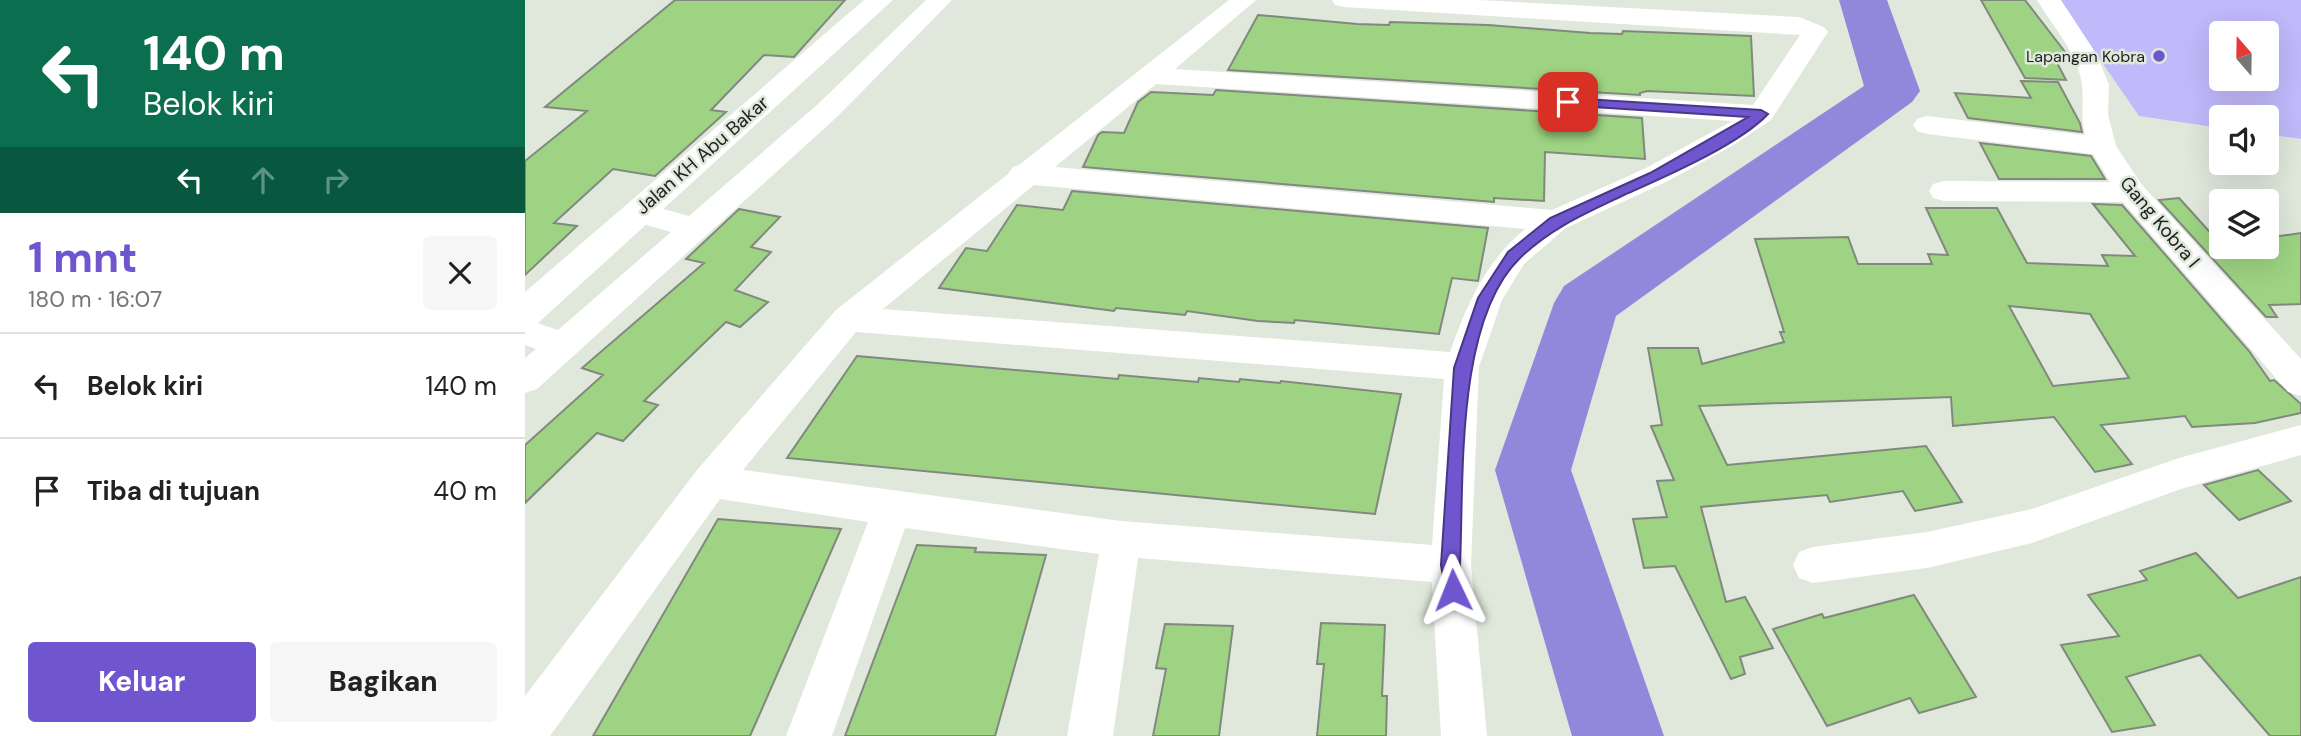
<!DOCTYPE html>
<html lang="id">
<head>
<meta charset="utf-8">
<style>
	body { margin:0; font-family:"DM Sans",sans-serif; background:#f6f6f6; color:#222; height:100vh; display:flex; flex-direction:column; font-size:26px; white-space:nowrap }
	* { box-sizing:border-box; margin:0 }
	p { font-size:23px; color:#767676 }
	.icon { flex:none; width:38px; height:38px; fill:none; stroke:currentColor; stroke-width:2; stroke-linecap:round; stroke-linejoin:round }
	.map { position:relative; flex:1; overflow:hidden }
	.details { display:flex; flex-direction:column; background:#fff; width:525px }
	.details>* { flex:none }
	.guide { background:#0b6e4f; color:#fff; overflow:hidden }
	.needle { width:46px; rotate:340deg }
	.buttons { position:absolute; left:1684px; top:21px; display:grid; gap:14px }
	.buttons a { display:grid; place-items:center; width:70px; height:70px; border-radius:7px; background:#fff; box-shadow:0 7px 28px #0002; font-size:35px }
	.pin { position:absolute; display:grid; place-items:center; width:60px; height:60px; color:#fff; margin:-30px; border-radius:14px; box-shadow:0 4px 10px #0006 }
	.me { position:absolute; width:77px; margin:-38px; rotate:358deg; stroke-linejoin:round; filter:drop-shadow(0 0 5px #0008) }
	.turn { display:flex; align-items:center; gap:24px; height:147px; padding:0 28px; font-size:32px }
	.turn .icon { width:91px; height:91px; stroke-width:2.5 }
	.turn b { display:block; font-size:49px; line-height:60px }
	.lanes { display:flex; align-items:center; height:66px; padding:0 28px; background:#0003; justify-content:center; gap:35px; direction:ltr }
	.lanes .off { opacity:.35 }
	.round { display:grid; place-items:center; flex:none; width:74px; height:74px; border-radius:7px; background:#f6f6f6 }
	.head { display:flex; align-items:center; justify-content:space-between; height:119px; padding:0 28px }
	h1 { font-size:42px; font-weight:800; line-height:52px; color:#6f55ce }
	.action { display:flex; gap:14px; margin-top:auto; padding:14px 28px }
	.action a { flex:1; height:80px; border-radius:7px; background:#6f55ce; color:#fff; font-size:28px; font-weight:800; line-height:80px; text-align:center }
	.action a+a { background:#f6f6f6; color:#222 }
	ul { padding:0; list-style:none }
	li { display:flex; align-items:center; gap:21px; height:105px; padding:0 28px; border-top:2px solid #e0e0e0 }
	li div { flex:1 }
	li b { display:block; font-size:26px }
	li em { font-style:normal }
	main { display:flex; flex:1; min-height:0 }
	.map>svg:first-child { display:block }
</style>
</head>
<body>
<main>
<section class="details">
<div class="guide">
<div class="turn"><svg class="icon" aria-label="left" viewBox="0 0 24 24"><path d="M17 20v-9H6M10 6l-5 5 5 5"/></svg><div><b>140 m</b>Belok kiri</div></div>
<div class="lanes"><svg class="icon" aria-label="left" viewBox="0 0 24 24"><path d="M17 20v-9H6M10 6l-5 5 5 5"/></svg><svg class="icon off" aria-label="ahead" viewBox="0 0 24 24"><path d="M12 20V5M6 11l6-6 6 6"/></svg><svg class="icon off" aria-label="right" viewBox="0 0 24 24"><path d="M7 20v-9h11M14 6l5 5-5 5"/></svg></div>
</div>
<div class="head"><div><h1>1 mnt</h1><p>180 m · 16:07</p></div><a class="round"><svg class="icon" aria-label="close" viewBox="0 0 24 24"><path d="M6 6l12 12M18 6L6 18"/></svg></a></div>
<ul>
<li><svg class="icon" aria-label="left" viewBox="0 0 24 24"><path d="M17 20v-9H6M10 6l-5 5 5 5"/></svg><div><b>Belok kiri</b></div><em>140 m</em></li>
<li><svg class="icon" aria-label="arrive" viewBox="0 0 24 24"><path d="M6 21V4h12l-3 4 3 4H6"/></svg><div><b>Tiba di tujuan</b></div><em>40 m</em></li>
</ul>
<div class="action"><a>Keluar</a><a>Bagikan</a></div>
</section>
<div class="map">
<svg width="1776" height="736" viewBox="0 0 1776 736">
	<rect width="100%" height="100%" fill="#dfe8db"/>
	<path fill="#c0b9fa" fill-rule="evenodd" d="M1534 0H1776V139L1741 134V117H1696V128L1614 116ZM1696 33H1741V79H1696Z"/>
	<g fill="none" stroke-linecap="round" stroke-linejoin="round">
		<path fill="#9287da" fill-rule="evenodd" d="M1314 0H1362L1395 91 1387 102 1091 316 1046 470 1139 736H1047L970 470 1029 303 1039 286 1339 86Z"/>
	</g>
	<path fill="#9dd382" stroke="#81897e" stroke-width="2" fill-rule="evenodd" d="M150 0H320L269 57 239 55 186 110 201 112 130 176 88 169 29 223 52 226 0 275V161L62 111 20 107Z
		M1456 0H1500L1547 61H1531L1541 80 1500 78Z
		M733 15 832 24 864 25 865 22 963 25 1065 33 1097 34 1098 31 1226 36 1229 96 1122 91 1115 93V95L703 70Z
		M1496 81 1533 82 1555 123 1557 132 1443 118 1430 93 1506 98Z
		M691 90 1117 118 1120 159 1020 152 1019 201 969 198V202L558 167 573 135 577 132 599 133 613 102 626 92 688 95Z
		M1455 143 1566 156 1580 179H1474Z
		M547 191 963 228 953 281 927 278 914 334 770 320 769 323 733 321 662 311 660 315 591 308 589 311 414 288 441 248 462 251 492 205 538 210Z
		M1654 198 1692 240H1696V247H1741V238L1776 233V304L1744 305 1752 317H1741L1634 200Z
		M1568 204 1597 205 1724 351 1745 381 1749 380 1776 404V413L1730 423 1667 427 1660 416 1576 425 1607 464 1570 472 1529 417 1428 426 1426 397 1174 406 1202 465 1401 446 1437 502 1390 511 1378 491 1305 502 1302 495 1176 507 1201 602 1220 597 1248 648 1215 657 1220 674 1206 679 1150 566 1119 568 1108 519 1142 517 1132 481 1149 480 1126 426 1137 425 1123 348H1173L1177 364 1259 342 1255 332H1259L1230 239 1323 237 1333 264H1407L1403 254 1423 255 1401 208H1472L1502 263 1583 266 1577 255 1610 256ZM1484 306 1565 314 1604 378 1528 386Z
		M214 209 255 217 226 247 246 252 210 290 243 302 215 327 201 322 119 401 133 405 98 441 72 433 0 503V445L78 375 57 368 179 263 161 259Z
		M332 356 593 379 594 375 673 382 674 378 714 382 715 379 755 383 756 381 876 394 850 514 262 458Z
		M1733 470 1766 501 1714 520 1679 485Z
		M193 519 316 529 225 736H68Z
		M392 545 451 548 450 552 521 555 470 736H320Z
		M1671 553 1713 598 1776 577V736H1745L1675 655 1601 677 1630 725 1587 732 1536 645 1594 636 1563 595 1622 580 1615 571Z
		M1389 595 1451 697 1394 713 1385 698 1302 726 1248 629 1297 614 1299 618Z
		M796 623 860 625 857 696H862L861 736H792L799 664H792Z
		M640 624 708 626 694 736H628L641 669 631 668Z"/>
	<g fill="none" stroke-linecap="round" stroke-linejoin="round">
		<path fill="#fff" fill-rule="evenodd" d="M401 0H427L313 116 12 389 0 393V358L11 349 0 345V319L33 330 146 232 101 219 97 212 101 205 112 202 164 216 293 104Z
			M704 0H731L650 69 1228 105 1275 35 819 7 810 5 807 0H953L1274 17 1299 27 1303 32 1246 120 1207 146 1139 183 1041 228 999 264 977 300 954 367 946 565 962 736H916L907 582 613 558 588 736H542L574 554 380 528 307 736H261L343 522 195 499 25 736H0V696L172 470 311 310 483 174 488 167 494 165ZM631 84 1207 121 1119 169 1027 210 530 167ZM509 185 1000 229C960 262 942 304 925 352L358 309ZM331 332 919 379 907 545 596 521 218 470Z
			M1512 0H1536L1572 55 1584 85 1583 115 1591 146 1617 185 1776 359V396L1763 392 1598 202 1419 201 1408 198 1404 191 1408 184 1419 181 1585 182 1568 154 1402 134 1392 131 1388 125 1392 119 1402 116 1560 135C1555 116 1559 104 1557 86 1555 57 1527 25 1512 0Z
			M1776 425V455L1656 489 1507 543 1402 568 1288 583 1274 578 1268 565 1274 552 1288 547 1402 532 1507 509 1654 458Z"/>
		<path fill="#fff" fill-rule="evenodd" d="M339 0H368L13 323 0 327V292Z"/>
	</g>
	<path fill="#6f55ce" stroke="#483786" stroke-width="2" d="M1043 98 1236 110 1243 114C1214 145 1139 177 1099 195 1061 213 1026 228 995 258 930 321 939 479 935 565L937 590 934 596 928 598 921 596 916 565 929 368 953 298 983 252 1025 218 1125 173 1223 117 1038 105V99Z"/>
	<circle fill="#6f55ce" stroke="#dfe8db" stroke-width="2.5" cx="1634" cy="56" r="7"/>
	<g text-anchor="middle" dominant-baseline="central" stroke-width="5" stroke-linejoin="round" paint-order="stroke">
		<g font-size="16" fill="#1e211c" stroke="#dfe8db" text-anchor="end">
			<text x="1620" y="56">Lapangan Kobra</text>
		</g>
		<g font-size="19" fill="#1e211c" stroke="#dfe8db">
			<text transform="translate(177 155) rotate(-41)">Jalan KH Abu Bakar</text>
			<text transform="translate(1635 222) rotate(50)">Gang Kobra I</text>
		</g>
	</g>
</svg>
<div class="buttons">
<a><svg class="needle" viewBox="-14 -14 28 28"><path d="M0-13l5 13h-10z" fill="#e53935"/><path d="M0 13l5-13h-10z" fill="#767676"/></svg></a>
<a><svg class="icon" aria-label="sound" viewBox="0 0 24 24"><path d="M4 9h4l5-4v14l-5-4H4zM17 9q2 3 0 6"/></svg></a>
<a><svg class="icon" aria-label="layers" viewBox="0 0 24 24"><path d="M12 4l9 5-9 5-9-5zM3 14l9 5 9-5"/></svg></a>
</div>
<div class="pin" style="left:1043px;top:102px;background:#d93025"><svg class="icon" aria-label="arrive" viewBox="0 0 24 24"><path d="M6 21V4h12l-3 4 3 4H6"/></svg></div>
<svg class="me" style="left:928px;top:590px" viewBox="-20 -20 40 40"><path d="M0-17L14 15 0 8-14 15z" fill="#6f55ce" stroke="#fff" stroke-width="4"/></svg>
</div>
</main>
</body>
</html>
